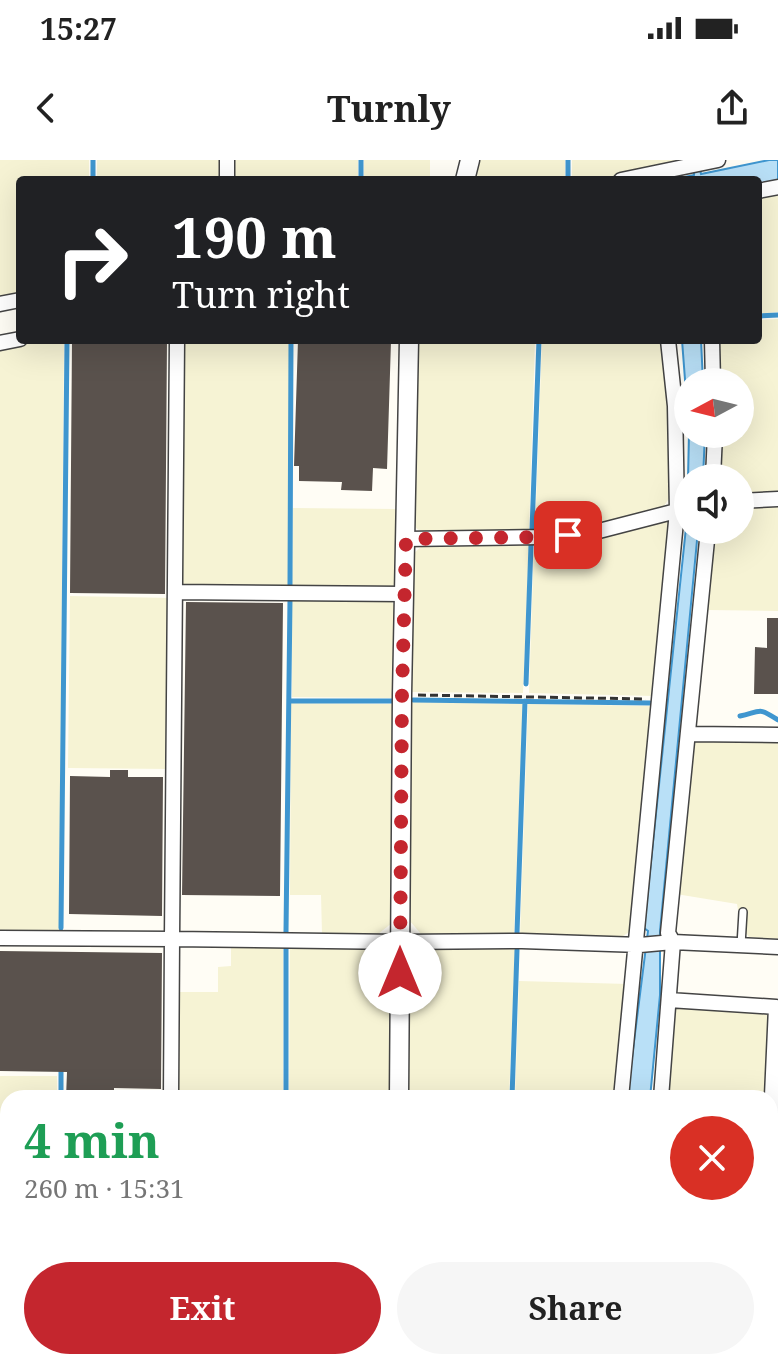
<!DOCTYPE html>
<html lang="en">
<head>
<meta charset="utf-8">
<style>
	body { margin:0; font-family:"Noto Serif",serif; background:#f6f6f6; color:#222; height:100vh; display:flex; flex-direction:column; font-size:30px; white-space:nowrap }
	* { box-sizing:border-box; margin:0 }
	p { font-size:26px; color:#767676 }
	.icon { flex:none; width:44px; height:44px; fill:none; stroke:currentColor; stroke-width:2; stroke-linecap:round; stroke-linejoin:round }
	.map { position:relative; flex:1; overflow:hidden }
	.panel { position:absolute; left:0px; top:930px; width:778px; height:280px; display:flex; flex-direction:column; background:#fff; border-radius:24px 24px 0 0; box-shadow:0 8px 32px #0002 }
	.panel>* { flex:none }
	.hud { position:absolute; left:16px; top:16px; width:746px; height:168px; border-radius:8px; box-shadow:0 8px 32px #0002; background:#202124; color:#fff; overflow:hidden }
	.needle { width:52px; rotate:263deg }
	.buttons { position:absolute; left:674px; top:208px; display:grid; gap:16px }
	.buttons a { display:grid; place-items:center; width:80px; height:80px; border-radius:50%; background:#fff; box-shadow:0 8px 32px #0002; font-size:40px }
	.pin { position:absolute; display:grid; place-items:center; width:68px; height:68px; color:#fff; margin:-34px; border-radius:16px; box-shadow:0 4px 12px #0006 }
	.me { position:absolute; width:88px; margin:-44px; rotate:0deg; stroke-linejoin:round; filter:drop-shadow(0 0 6px #0008) }
	.turn { display:flex; align-items:center; gap:28px; height:168px; padding:0 24px; font-size:36px }
	.turn .icon { width:104px; height:104px; stroke-width:2.5 }
	.turn b { display:block; font-size:56px; line-height:68px }
	.round { display:grid; place-items:center; flex:none; width:84px; height:84px; border-radius:42px; background:#f6f6f6 }
	.headline { display:flex; align-items:center; justify-content:space-between; height:136px; padding:0 24px }
	h1 { font-size:48px; font-weight:700; line-height:60px; color:#1e9e55 }
	.action { display:flex; gap:16px; margin-top:auto; padding:16px 24px }
	.action a { flex:1; height:92px; border-radius:48px; background:#c4262e; color:#fff; font-size:32px; font-weight:700; line-height:92px; text-align:center }
	.action a+a { background:#f6f6f6; color:#222 }
	.status { display:flex; justify-content:space-between; align-items:center; height:56px; padding:0 40px; background:#fff; direction:ltr }
	.status svg { height:22px; fill:currentColor }
	header { display:flex; justify-content:space-between; align-items:center; height:104px; padding:0 24px; background:#fff; font-size:36px; font-weight:700 }
	.map>svg:first-child { display:block }
</style>
</head>
<body>
<div class="status"><b>15:27</b><svg viewBox="0 0 49 12"><path d="M0 12V9h3v3zM5 12V6h3v6zM10 12V3h3v9zM15 12V0h3v12zM26 1h20v11H26zM47 4h2v5h-2z"/></svg></div>
<header><svg class="icon" aria-label="back" viewBox="0 0 24 24"><path d="M15 5l-7 7 7 7"/></svg>Turnly<svg class="icon" aria-label="share" viewBox="0 0 24 24"><path d="M12 15V3M7 8l5-5 5 5M5 13v7h14v-7"/></svg></header>
<div class="map">
<svg width="778" height="1210" viewBox="0 0 778 1210">
	<rect width="100%" height="100%" fill="#fffdf5"/>
	<path fill="#f6f3d4" d="M0 0H89V20H20V135L0 138Z
		M97 0H223V20H97Z
		M232 0H358V20H232Z
		M364 0H430V20H364Z
		M477 0H565V20H473Z
		M572 0H677V4L596 20H572Z
		M778 30V152L758 154V34Z
		M778 159V334L740 335V318H717L718 274H740V222H717L715 180H758V160Z
		M33 180H64L59 771 0 770V187Z
		M182 180H289V430L188 428 180 423Z
		M417 180H535L529 372 426 373 417 369 412 361Z
		M542 180H663L671 246 670 337 662 349 603 364 566 371 535 372Z
		M778 345V451L708 450 714 370H740V347Z
		M293 348 397 349 395 423 392 427 292 430Z
		M660 361H667L670 367 653 536 529 533 534 384 587 381Z
		M529 384 523 533 410 532 412 395 423 385Z
		M70 436 172 438 170 609 68 608Z
		M292 436 390 439 394 445V538L292 537Z
		M410 542 523 544 514 775 421 774 409 760Z
		M291 543 394 544 392 763 378 774H322L321 735H290Z
		M528 544 652 546 629 772 623 776H520Z
		M778 578V779L749 777 745 772V750H738L737 744 676 734 691 579Z
		M231 787H283V936H179L175 933V832H218V807L231 806Z
		M290 787H379L391 800 389 934 385 938 289 937Z
		M418 789H515L509 938H410L406 933 408 797Z
		M519 821 628 824 615 934 611 938H515Z
		M674 844 771 849 767 938H666Z
		M778 878V1081H770V1068Z
		M0 916H57V938H8V1183L0 1182Z
		M770 1085 778 1086V1206L765 1202H770Z
		M61 1202H166V1210H61Z
		M174 1202H280V1210H174Z
		M287 1202H384V1210H287Z
		M406 1202H506V1210H405Z
		M512 1202H607L606 1210H512Z
		M657 1202H756V1210H656Z"/>
	<path fill="#b9e0f7" stroke="#3f96cf" stroke-width="2" d="M769 0H778V20L758 24V20H671L694 15V11L700 10 701 14Z
		M682 180H701L703 222H688V259Z
		M689 274H705L703 318H688Z
		M688 335V370H698L660 771V835L650 938H629L628 929 648 771 644 768 687 358Z"/>
	<g fill="none" stroke-linecap="round" stroke-linejoin="round">
		<path stroke="#3f96cf" stroke-width="5" d="M93 20V0
			M361 20V0
			M568 20V0
			M758 156 778 155
			M532 370 539 180
			M290 427 291 180
			M526 524 531 385
			M413 540 650 543
			M289 541H392
			M740 556C762 551 758 547 778 560
			M61 768 67 180
			M286 772 290 439
			M517 773 525 541
			M286 789V935
			M61 938V907
			M512 938 517 790
			M770 1084H778
			M0 1186H8
			M58 1210 59 1202
			M283 1210V1202
			M509 1210V1202"/>
	</g>
	<path fill="#5a524d" d="M72 180H167L165 434 70 433Z
		M298 180 391 181 387 309 373 308 372 331 341 330 342 322 299 321V306H294Z
		M186 442 283 443 280 736 182 735Z
		M767 458H778V534H754L755 487 767 488Z
		M110 610H128V617H163L162 756 69 754 70 616 110 617Z
		M0 791 162 793 161 929 114 928V938H66L67 912 0 911Z"/>
	<g fill="none" stroke-linecap="round" stroke-linejoin="round">
		<defs>
			<path id="service" d="M741 785 743 752"/>
			<path id="minor" d="M227 20V0
				M621 20 718 0
				M758 31 778 27
				M0 144 20 140
				M177 180 172 779 400 782 522 781 640 785 673 782 778 787
				M712 180 713 222
				M0 183 20 179
				M713 318 715 274
				M740 341 778 339
				M406 379 540 377 595 372 688 348
				M175 432 404 434
				M688 574 778 575
				M0 778 172 779 171 938
				M669 840 776 847 770 980
				M621 938 677 351 675 246 668 180
				M661 938 673 782 668 773 708 370
				M760 1202V1209L778 1210
				M169 1210V1202
				M611 1210 612 1202
				M650 1210 651 1202"/>
			<path id="tertiary" d="M465 20 470 0
				M399 938 402 535 409 180
				M396 1210V1202"/>
		</defs>
		<use href="#service" stroke="#444" stroke-width="10"/>
		<use href="#minor" stroke="#444" stroke-width="17"/>
		<use href="#tertiary" stroke="#444" stroke-width="21"/>
		<path stroke="#333" stroke-width="3" stroke-dasharray="8 4" stroke-linecap="butt" d="M418 535 646 539"/>
		<use href="#service" stroke="#fff" stroke-width="7"/>
		<use href="#minor" stroke="#fff" stroke-width="14"/>
		<use href="#tertiary" stroke="#fff" stroke-width="18"/>
	</g>
	<g fill="none" stroke-linecap="round" stroke-linejoin="round">
		<path stroke="#c4262e" stroke-width="14" stroke-dasharray="0 25.2" d="M400 813 402 535 406 379 540 377 568 375"/>
	</g>
</svg>
<div class="buttons">
<a><svg class="needle" viewBox="-14 -14 28 28"><path d="M0-13l5 13h-10z" fill="#e53935"/><path d="M0 13l5-13h-10z" fill="#767676"/></svg></a>
<a><svg class="icon" aria-label="sound" viewBox="0 0 24 24"><path d="M4 9h4l5-4v14l-5-4H4zM17 9q2 3 0 6"/></svg></a>
</div>
<div class="pin" style="left:568px;top:375px;background:#d93025"><svg class="icon" aria-label="arrive" viewBox="0 0 24 24"><path d="M6 21V4h12l-3 4 3 4H6"/></svg></div>
<svg class="me" style="left:400px;top:813px" viewBox="-20 -20 40 40"><circle r="19" fill="#fff"/><path d="M0-13L10 11 0 6-10 11z" fill="#c4262e"/></svg>
<div class="hud">
<div class="turn"><svg class="icon" aria-label="right" viewBox="0 0 24 24"><path d="M7 20v-9h11M14 6l5 5-5 5"/></svg><div><b>190 m</b>Turn right</div></div>
</div>
<section class="panel">
<div class="headline"><div><h1>4 min</h1><p>260 m · 15:31</p></div><a class="round" style="background:#d93025;color:#fff"><svg class="icon" aria-label="close" viewBox="0 0 24 24"><path d="M6 6l12 12M18 6L6 18"/></svg></a></div>
<div class="action"><a>Exit</a><a>Share</a></div>
</section>
</div>
</body>
</html>
